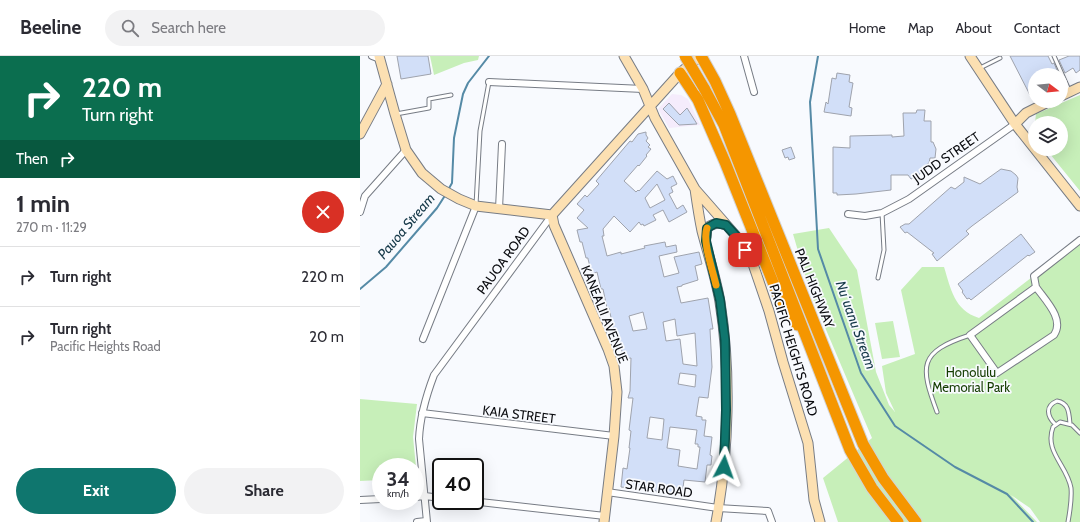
<!DOCTYPE html>
<html lang="en">
<head>
<meta charset="utf-8">
<style>
	body { margin:0; font-family:Cabin,sans-serif; background:#f2f2f3; color:#2b2b33; height:100vh; display:flex; flex-direction:column; font-size:15px; white-space:nowrap }
	* { box-sizing:border-box; margin:0 }
	p { font-size:13px; color:#7c7c81 }
	.icon { flex:none; width:22px; height:22px; fill:none; stroke:currentColor; stroke-width:2; stroke-linecap:round; stroke-linejoin:round }
	.map { position:relative; flex:1; overflow:hidden }
	.drawer { display:flex; flex-direction:column; background:#fff; width:360px }
	.drawer>* { flex:none }
	.hud { background:#0b6e4f; color:#fff; overflow:hidden }
	.needle { width:26px; rotate:106deg }
	.tools { position:absolute; left:668px; top:12px; display:grid; gap:8px }
	.tools a { display:grid; place-items:center; width:40px; height:40px; border-radius:50%; background:#fff; box-shadow:0 4px 16px #0002; font-size:20px }
	.speed { position:absolute; left:12px; top:402px; display:flex; gap:8px; font-size:20px; font-weight:700; text-align:center }
	.speed>* { display:grid; place-content:center; width:52px; height:52px; border-radius:50%; background:#fff; box-shadow:0 4px 16px #0002; line-height:1 }
	.speed small { font-size:10px; font-weight:400 }
	.speed .limit { border:2px solid #111; border-radius:6px; background:#fff; color:#111 }
	.pin { position:absolute; display:grid; place-items:center; width:34px; height:34px; color:#fff; margin:-17px; border-radius:8px; box-shadow:0 2px 6px #0006 }
	.me { position:absolute; width:44px; margin:-22px; rotate:4deg; stroke-linejoin:round; filter:drop-shadow(0 0 3px #0008) }
	.turn { display:flex; align-items:center; gap:14px; height:84px; padding:0 16px; font-size:18px }
	.turn .icon { width:52px; height:52px; stroke-width:2.5 }
	.turn b { display:block; font-size:28px; line-height:34px }
	.then { display:flex; align-items:center; height:38px; padding:0 16px; background:#0003; gap:8px; font-size:15px }
	.round { display:grid; place-items:center; flex:none; width:42px; height:42px; border-radius:21px; background:#f2f2f3 }
	.summary { display:flex; align-items:center; justify-content:space-between; height:68px; padding:0 16px }
	h1 { font-size:24px; font-weight:800; line-height:30px }
	.button { display:flex; gap:8px; margin-top:auto; padding:8px 16px }
	.button a { flex:1; height:46px; border-radius:24px; background:#0f766e; color:#fff; font-size:16px; font-weight:800; line-height:46px; text-align:center }
	.button a+a { background:#f2f2f3; color:#2b2b33 }
	ul { padding:0; list-style:none }
	li { display:flex; align-items:center; gap:12px; height:60px; padding:0 16px; border-top:1px solid #e1e1e2 }
	li div { flex:1 }
	li b { display:block; font-size:15px }
	li em { font-style:normal }
	header { display:flex; align-items:center; gap:24px; box-sizing:border-box; height:56px; padding:0 20px; background:#fff; border-bottom:1px solid #e1e1e2 }
	header strong { font-size:19px }
	nav { display:flex; gap:22px; margin-inline-start:auto; font-size:14px }
	.search { width:280px; height:36px; background:#f2f2f3; display:flex; align-items:center; gap:10px; box-sizing:border-box; padding:0 14px; border-radius:22px; color:#7c7c81; font-size:15px }
	main { display:flex; flex:1; min-height:0 }
	.map>svg:first-child { display:block }
</style>
</head>
<body>
<header>
<strong>Beeline</strong>
<div class="search"><svg class="icon" aria-label="search" viewBox="0 0 24 24"><circle cx="10" cy="10" r="6"/><path d="M15 15l6 6"/></svg>Search here</div>
<nav><a>Home</a><a>Map</a><a>About</a><a>Contact</a></nav>
</header>
<main>
<section class="drawer">
<div class="hud">
<div class="turn"><svg class="icon" aria-label="right" viewBox="0 0 24 24"><path d="M7 20v-9h11M14 6l5 5-5 5"/></svg><div><b>220 m</b>Turn right</div></div>
<div class="then">Then<svg class="icon" aria-label="right" viewBox="0 0 24 24"><path d="M7 20v-9h11M14 6l5 5-5 5"/></svg></div>
</div>
<div class="summary"><div><h1>1 min</h1><p>270 m · 11:29</p></div><a class="round" style="background:#d93025;color:#fff"><svg class="icon" aria-label="close" viewBox="0 0 24 24"><path d="M6 6l12 12M18 6L6 18"/></svg></a></div>
<ul>
<li><svg class="icon" aria-label="right" viewBox="0 0 24 24"><path d="M7 20v-9h11M14 6l5 5-5 5"/></svg><div><b>Turn right</b></div><em>220 m</em></li>
<li><svg class="icon" aria-label="right" viewBox="0 0 24 24"><path d="M7 20v-9h11M14 6l5 5-5 5"/></svg><div><b>Turn right</b><p>Pacific Heights Road</p></div><em>20 m</em></li>
</ul>
<div class="button"><a>Exit</a><a>Share</a></div>
</section>
<div class="map">
<svg width="720" height="466" viewBox="0 0 720 466">
	<rect width="100%" height="100%" fill="#f8fafe"/>
	<path fill="#f5ecfc" d="M312 38 321 39 328 43 340 69 309 72 298 53Z"/>
	<path fill="#c7efb9" d="M70 0H119L118 4 104 7 74 19Z
		M720 39V135L686 93H701V67H675L676 58Z
		M469 172 497 214 516 316 529 349 535 356 526 337 522 310 555 298 541 234 562 211H584C591 233 594 254 619 262L720 184V466H680L670 452 651 439 677 466H478L463 422 512 382 450 236 433 178Z
		M533 265 540 301 522 303 515 267Z
		M0 343 57 348 53 381 57 421H55V411H21V424L0 425Z"/>
	<g fill="none" stroke-linecap="round" stroke-linejoin="round">
		<path stroke="#558aa6" stroke-width="2" d="M458 0 450 46 458 193 501 317 535 370 595 411 647 438 673 466
			M88 134 92 127 94 82 103 38 108 27 129 0
			M0 233 26 211 77 152 86 138"/>
	</g>
	<path fill="#d2dff8" stroke="#9fa3ad" fill-rule="evenodd" d="M37 0H68L71 18 41 23Z
		M650 0H688L692 8 694 7 699 19H675V37L670 39Z
		M709 0H720V14L716 17 713 12 705 17 699 4Z
		M477 17 490 19 489 26 493 27 489 51 492 52 491 60 464 56 466 46 468 48 472 22 476 23Z
		M309 47 320 59 327 52 337 68 319 69 303 53Z
		M557 54H565L564 65H571V86H573L576 93 575 102H570L569 107 563 111V114L557 121 551 123 548 119H531V134L496 138 477 139V137H473V91L490 92V80L532 79V81L544 80 543 57H556Z
		M286 76V79L288 82 286 85 290 89 288 91 291 93 286 99 287 100 279 110 278 109 264 125 276 136 278 134 279 135 297 115 307 123 313 120 317 128 311 131 313 136 309 138 317 153 323 149 327 156 309 166 303 154 293 159 296 164 284 170 283 168 281 169 279 166 270 176 254 160 243 173 244 180H242L247 200 261 196V198L285 192 284 190 305 186 306 191 316 189 317 196 299 200 304 221 319 217 314 201 339 196 342 208 335 210 338 224 322 229V230L317 231 321 247 348 242 353 273H350L352 311 348 342 339 341 336 360 342 361V364H346L344 380 352 381 350 399 352 400 351 409H347L345 426 324 424 322 439 296 436 297 435 261 431 263 412 267 413 270 392H269L271 375 269 374 273 342H268L270 335 271 302 263 303 261 289 257 290 249 252H247L243 233H241L237 216 232 218 228 203V202H226L222 186H220L217 174 228 172 217 162 224 154 217 148 225 139 227 141 239 128 236 125 270 85 272 86 278 78ZM297 128 305 144 290 152 285 142ZM283 256 287 273 273 275 269 260ZM315 263 317 280 335 277 337 310 323 308 320 283 306 285 303 266ZM320 317 336 319 335 331 318 328ZM290 361 304 363 302 384 287 382ZM310 371 337 374 335 388H338V391H340L337 413 318 410 320 394 307 392Z
		M431 91 435 102 429 104 428 101 425 102 422 94Z
		M641 113 651 115 656 119 658 122 657 131 658 136 612 170 606 175 609 178 577 205 572 198 574 197 547 176 545 177 540 171 545 168H549L591 131 595 133 604 126V121L620 128Z
		M661 178 675 196 669 200 668 199 611 244 609 242 607 243 602 236 603 235 598 228Z"/>
	<g fill="none" stroke-linecap="round" stroke-linejoin="round">
		<defs>
			<path id="lane" d="M694 0 709 34
				M620 12 640 2
				M36 58 69 52V43L91 39
				M116 149 120 75 129 26
				M518 222 524 194 522 157
				M577 356C560 310 558 296 610 279
				M695 368C687 360 685 350 697 345 709 347 709 357 710 368
				M708 466C710 455 712 443 711 432 707 409 684 396 693 371L700 366 712 369 720 377"/>
			<path id="street" d="M12 0 20 3
				M384 0 394 36
				M129 26 283 33
				M139 153 142 88
				M0 156 5 140 46 94
				M488 158 505 160 522 157 549 143 655 68
				M676 231C685 244 705 263 694 279L637 317 610 279Z
				M676 231 674 220 720 184
				M63 283 116 150
				M62 357 254 380
				M247 436 358 452 408 455 412 466
				M55 441 65 440 81 442
				M0 444 21 443
				M111 445 245 460
				M57 466 66 465
				M67 466 59 383C60 360 66 340 74 319L192 159"/>
			<path id="secondary" d="M19 0 35 58 46 94 62 117 81 133 99 143 116 150 192 159
				M264 0 283 33 295 62 335 133 377 181 393 208 409 255 423 306 448 387 454 444 460 466
				M610 0 655 68 720 150
				M701 40 720 31
				M655 68 666 57 690 45
				M0 78 27 28
				M335 133C337 147 339 161 342 175 348 198 356 222 360 246 371 315 369 396 356 466
				M192 159 194 169 248 293 254 310 257 336 254 380 244 466
				M192 159 320 17 340 0
				M346 181 347 172C353 167 358 166 366 169"/>
			<path id="highway" d="M341 0 355 25 370 58 503 388 523 422 556 466
				M320 17 338 44 365 106 418 239 437 269
				M344 32 364 69 490 394 512 432 538 466"/>
		</defs>
		<use href="#lane" stroke="#777c85" stroke-width="5"/>
		<use href="#street" stroke="#777c85" stroke-width="8"/>
		<use href="#secondary" stroke="#777c85" stroke-width="11"/>
		<use href="#highway" stroke="#d3d3d4" stroke-width="13"/>
		<use href="#lane" stroke="#fff" stroke-width="3"/>
		<use href="#street" stroke="#fff" stroke-width="6"/>
		<use href="#secondary" stroke="#fce0b2" stroke-width="9"/>
		<use href="#highway" stroke="#f59600" stroke-width="11"/>
		<defs>
			<path id="highway-bridge" d="M325 0 344 32"/>
		</defs>
		<use href="#highway-bridge" stroke="#d3d3d4" stroke-width="13" stroke-linecap="butt"/>
		<use href="#highway-bridge" stroke="#f59600" stroke-width="11"/>
	</g>
	<g fill="none" stroke-linecap="round" stroke-linejoin="round">
		<defs>
			<path id="route" d="M364 411 366 354 365 284 360 244 346 185 347 172 356 167 366 169 377 181 385 194"/>
		</defs>
		<use href="#route" stroke="#0a4d48" stroke-width="10"/>
		<use href="#route" stroke="#0f766e" stroke-width="7"/>
		<path stroke="#f59e0b" stroke-width="7" d="M347 172C342 185 353 215 356 229"/>
	</g>
	<g text-anchor="middle" dominant-baseline="central" stroke-width="3.5" stroke-linejoin="round" paint-order="stroke">
		<g font-size="13" fill="#0a0b0f" stroke="#f8fafe">
			<text transform="translate(586 101) rotate(-35)">JUDD STREET</text>
			<text transform="translate(143 204) rotate(-54)">PAUOA ROAD</text>
			<text transform="translate(455 232) rotate(68)">PALI HIGHWAY</text>
			<text transform="translate(245 258) rotate(68)">KANEALII AVENUE</text>
			<text transform="translate(434 294) rotate(73)">PACIFIC HEIGHTS ROAD</text>
			<text transform="translate(159 358) rotate(7)">KAIA STREET</text>
			<text transform="translate(299 432) rotate(8)">STAR ROAD</text>
		</g>
		<g font-size="13" fill="#143c00" stroke="#f8fafe">
			<text x="611" y="316">Honolulu<tspan x="611" dy="15">Memorial Park</tspan></text>
		</g>
		<g font-size="14" font-style="italic" fill="#153848" stroke="#f8fafe">
			<text transform="translate(46 170) rotate(-50)">Pauoa Stream</text>
			<text transform="translate(496 269) rotate(70)">Nuʻuanu Stream</text>
		</g>
	</g>
</svg>
<div class="tools">
<a><svg class="needle" viewBox="-14 -14 28 28"><path d="M0-13l5 13h-10z" fill="#e53935"/><path d="M0 13l5-13h-10z" fill="#7c7c81"/></svg></a>
<a><svg class="icon" aria-label="layers" viewBox="0 0 24 24"><path d="M12 4l9 5-9 5-9-5zM3 14l9 5 9-5"/></svg></a>
</div>
<div class="speed"><div>34<small>km/h</small></div><div class="limit">40</div></div>
<div class="pin" style="left:385px;top:194px;background:#d93025"><svg class="icon" aria-label="arrive" viewBox="0 0 24 24"><path d="M6 21V4h12l-3 4 3 4H6"/></svg></div>
<svg class="me" style="left:364px;top:411px" viewBox="-20 -20 40 40"><path d="M0-17L14 15 0 8-14 15z" fill="#0f766e" stroke="#fff" stroke-width="4"/></svg>
</div>
</main>
</body>
</html>
